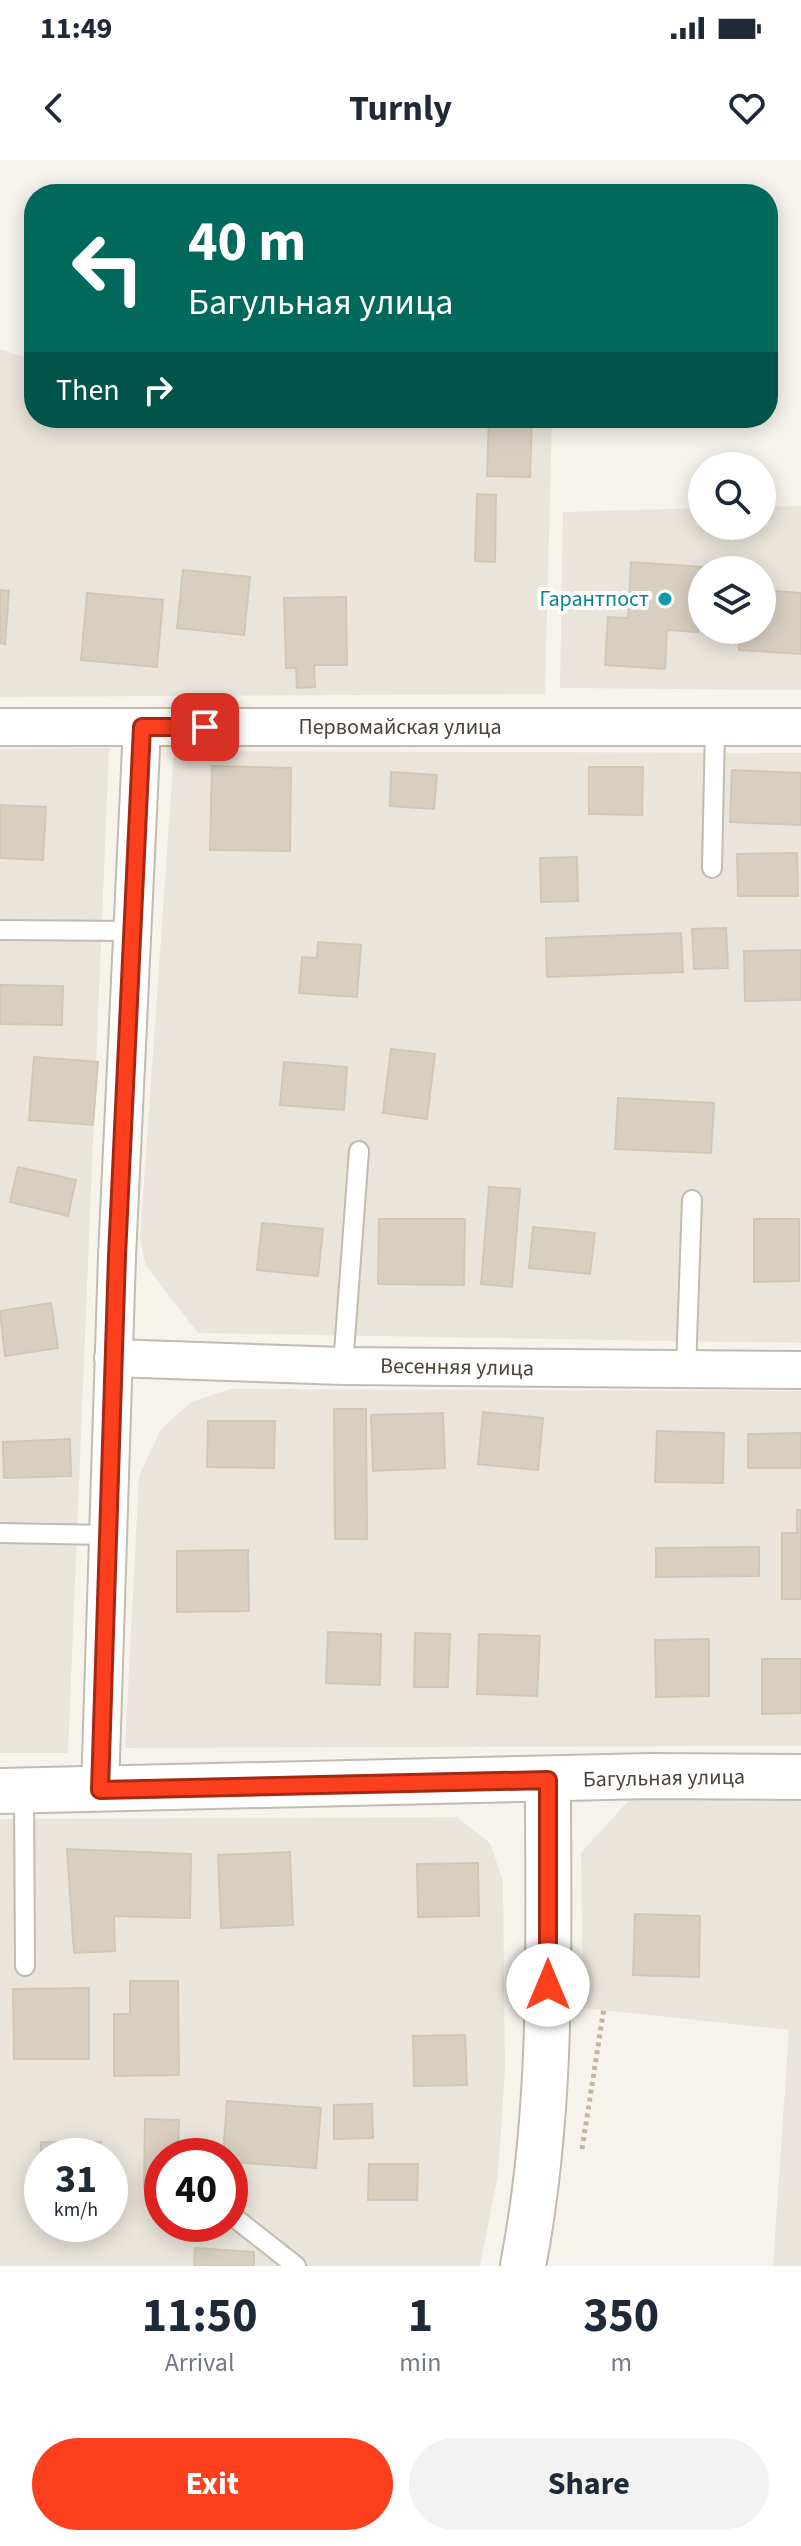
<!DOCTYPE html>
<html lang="en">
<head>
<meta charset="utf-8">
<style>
	body { margin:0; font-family:"Source Sans 3",sans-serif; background:#f2f2f3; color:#1f2937; height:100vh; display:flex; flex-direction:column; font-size:30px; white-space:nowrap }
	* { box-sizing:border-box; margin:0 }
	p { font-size:26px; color:#747a83 }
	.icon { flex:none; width:44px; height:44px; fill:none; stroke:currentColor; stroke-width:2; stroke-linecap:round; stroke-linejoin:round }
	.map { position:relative; height:2106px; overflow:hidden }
	.side { display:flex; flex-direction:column; background:#fff; flex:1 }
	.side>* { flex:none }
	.top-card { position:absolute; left:24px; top:24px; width:754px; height:244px; border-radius:32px; box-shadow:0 4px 20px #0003; background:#00695c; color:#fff; overflow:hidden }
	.buttons { position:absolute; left:688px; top:292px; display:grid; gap:16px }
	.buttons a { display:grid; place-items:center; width:88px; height:88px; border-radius:50%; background:#fff; box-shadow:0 4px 20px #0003; font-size:40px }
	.speed { position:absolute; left:24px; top:1978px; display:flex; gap:16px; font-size:40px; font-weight:700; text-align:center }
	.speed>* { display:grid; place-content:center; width:104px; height:104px; border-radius:50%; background:#fff; box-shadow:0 4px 20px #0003; line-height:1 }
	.speed small { font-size:20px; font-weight:400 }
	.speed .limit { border:12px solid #d22; background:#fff; color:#111 }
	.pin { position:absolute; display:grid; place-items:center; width:68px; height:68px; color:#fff; margin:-34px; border-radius:16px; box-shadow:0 4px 12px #0006 }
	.me { position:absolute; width:88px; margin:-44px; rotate:0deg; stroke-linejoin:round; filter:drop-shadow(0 0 6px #0008) }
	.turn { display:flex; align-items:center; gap:28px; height:168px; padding:0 32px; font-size:36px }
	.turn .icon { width:104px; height:104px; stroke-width:2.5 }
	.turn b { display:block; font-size:56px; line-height:68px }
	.then { display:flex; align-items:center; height:76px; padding:0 32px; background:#0003; gap:16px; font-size:30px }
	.eta { display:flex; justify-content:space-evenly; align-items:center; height:136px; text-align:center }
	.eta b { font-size:48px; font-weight:700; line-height:56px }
	.button { display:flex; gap:16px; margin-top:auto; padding:16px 32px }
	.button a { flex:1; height:92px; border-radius:48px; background:#fc3f1d; color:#fff; font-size:32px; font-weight:700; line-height:92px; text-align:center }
	.button a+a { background:#f2f2f3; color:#1f2937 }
	.status { display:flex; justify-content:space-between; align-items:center; height:56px; padding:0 40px; background:#fff; direction:ltr }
	.status svg { height:22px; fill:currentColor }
	header { display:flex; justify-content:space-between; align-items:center; height:104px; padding:0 32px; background:#fff; font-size:36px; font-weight:700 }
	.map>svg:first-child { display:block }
</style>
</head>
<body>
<div class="status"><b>11:49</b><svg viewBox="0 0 49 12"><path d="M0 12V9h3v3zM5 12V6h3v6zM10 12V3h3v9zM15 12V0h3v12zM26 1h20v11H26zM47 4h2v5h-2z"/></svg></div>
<header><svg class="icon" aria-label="back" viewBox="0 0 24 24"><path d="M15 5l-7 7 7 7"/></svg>Turnly<svg class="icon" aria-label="heart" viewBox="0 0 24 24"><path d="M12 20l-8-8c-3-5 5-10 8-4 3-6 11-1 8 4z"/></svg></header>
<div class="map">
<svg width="801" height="2106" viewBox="0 0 801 2106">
	<rect width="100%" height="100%" fill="#f6f3ec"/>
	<path fill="#eae5da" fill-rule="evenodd" d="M0 189 34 200V258H552L545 534 0 537Z
		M801 346V530L560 528 563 352 702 348V366H762V347ZM702 410H762V470H702Z
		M109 588 68 1593H0V589Z
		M174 591 801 593V1183L198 1173 146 1106 140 1080Z
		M230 1229 801 1231V1586L125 1588 139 1316 161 1269 191 1242Z
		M801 1638V2106H773L789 1870 583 1848 581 1693 629 1640Z
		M457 1657 490 1683 503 1721 505 1910 498 2014 480 2106H0V1659ZM42 1996H110V2064H42ZM162 1996H230V2064H162Z"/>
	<path fill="#d8cfc1" stroke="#d3c7b4" stroke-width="2" d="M489 258H532L530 317 487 316Z
		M477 334 496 335 495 402 475 401Z
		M631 402 703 407 698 472 667 470 665 509 605 505 608 457 628 458Z
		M183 410 250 417 244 475 177 468Z
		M0 430 9 431 5 484 0 483Z
		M762 430 801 433V494L739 490 740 470H762Z
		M87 433 163 440 157 507 81 500Z
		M346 437 347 505H314L315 527 297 528 296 508H286L284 438Z
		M212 606 291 608 290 691 210 690Z
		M589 607H643L642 655 589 654Z
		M732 610 801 613V665L730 662Z
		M391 612 437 615 434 649 390 646Z
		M0 645 46 647 43 700 0 698Z
		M797 693 798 736H738L737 694Z
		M577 697 578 741 541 742 540 698Z
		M726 768 728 808 694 809 692 769Z
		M681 773 683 812 547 817 546 778Z
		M318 782 361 785 357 837 299 833 302 797 317 798Z
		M801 790V840L745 841 744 791Z
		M0 825 63 826 62 865 0 864Z
		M391 889 435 894 427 959 383 953Z
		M34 897 98 902 93 965 29 960Z
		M284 902 347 907 344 950 280 945Z
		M618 938 714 943 711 993 615 989Z
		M18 1007 76 1020 68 1056 10 1042Z
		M489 1027 520 1029 512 1127 481 1124Z
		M379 1059H465L464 1125 378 1124Z
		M754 1059H799V1121L754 1122Z
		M262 1063 323 1069 318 1116 257 1110Z
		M533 1067 595 1073 590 1114 529 1108Z
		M51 1143 58 1188 5 1196 0 1151Z
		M334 1249H366L367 1379H335Z
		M483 1252 543 1258 538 1310 478 1304Z
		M443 1253 445 1308 373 1311 371 1255Z
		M208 1261H275L274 1308 207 1307Z
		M657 1271 724 1273 723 1323 655 1322Z
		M801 1273V1308H748V1274Z
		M70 1279 71 1316 4 1318 3 1282Z
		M797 1350H801V1439H782V1373H797Z
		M759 1387V1416L656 1417V1388Z
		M248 1390 249 1451 177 1452V1391Z
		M328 1472 381 1474 380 1525 326 1523Z
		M415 1473 450 1474 448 1527H414Z
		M479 1474 540 1476 537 1536 477 1534Z
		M709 1479V1536L656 1537 655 1480Z
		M762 1499H801V1553L762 1554Z
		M67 1689 191 1694 190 1758 114 1756 115 1791 74 1793Z
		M290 1692 293 1765 221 1768 218 1695Z
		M478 1703 479 1756 418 1757 417 1704Z
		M635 1754 700 1756 699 1817 633 1815Z
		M130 1821H178L179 1915 114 1916V1854H130Z
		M89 1828V1899H14L13 1829Z
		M465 1875 467 1925 414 1926 413 1876Z
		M227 1941 321 1948 316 2008 230 2002V1996H223Z
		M372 1944 373 1978 334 1979V1945Z
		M145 1959 179 1960 178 1996H162V2028H144Z
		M41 1982H101V1996H42L40 2040Z
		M369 2004H418L417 2040H368Z
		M195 2088 254 2092V2106H194Z"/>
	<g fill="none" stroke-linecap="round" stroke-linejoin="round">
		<defs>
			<path id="service" d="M712 708 715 568
				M0 770 133 771
				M343 1206 359 991
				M686 1209 692 1040
				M0 1373 107 1375
				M24 1631 25 1806
				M230 2054 296 2106"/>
			<path id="minor" d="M0 567H801
				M113 1198 343 1206 801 1210
				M100 1630 117 1096 142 567"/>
			<path id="tertiary" d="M0 1631 650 1616 801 1617
				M523 2106C554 1945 548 1783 548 1620"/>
		</defs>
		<use href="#service" stroke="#c2bbae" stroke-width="22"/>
		<use href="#minor" stroke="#c2bbae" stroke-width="40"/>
		<use href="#tertiary" stroke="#c2bbae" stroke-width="48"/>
		<path stroke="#c4b79f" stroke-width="5" stroke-dasharray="4 4" stroke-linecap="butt" d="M582 1989 604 1848"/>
		<use href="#service" stroke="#fff" stroke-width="18"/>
		<use href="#minor" stroke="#fff" stroke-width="36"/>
		<use href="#tertiary" stroke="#fff" stroke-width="44"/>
	</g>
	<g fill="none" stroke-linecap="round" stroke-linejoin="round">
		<defs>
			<path id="route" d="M205 567H142L117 1096 100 1630 548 1620V1825"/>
		</defs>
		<use href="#route" stroke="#a42913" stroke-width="20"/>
		<use href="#route" stroke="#fc3f1d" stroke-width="14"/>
	</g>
	<circle fill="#0f9aa8" stroke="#fff" stroke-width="3" cx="665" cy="439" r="8"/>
	<g text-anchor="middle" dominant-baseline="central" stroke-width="8" stroke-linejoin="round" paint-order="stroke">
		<g font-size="22" fill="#0d838f" stroke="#fff" text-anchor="end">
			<text x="649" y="439">Гарантпост</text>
		</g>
		<g font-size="22" fill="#4b4439" stroke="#fff">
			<text x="400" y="567">Первомайская улица</text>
			<text transform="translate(457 1207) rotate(1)">Весенняя улица</text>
			<text transform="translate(664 1618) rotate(-1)">Багульная улица</text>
		</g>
	</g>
</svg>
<div class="buttons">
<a><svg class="icon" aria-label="search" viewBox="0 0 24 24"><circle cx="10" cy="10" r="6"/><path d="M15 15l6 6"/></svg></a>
<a><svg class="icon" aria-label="layers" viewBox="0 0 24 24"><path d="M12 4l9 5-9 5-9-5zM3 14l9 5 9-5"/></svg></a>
</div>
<div class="speed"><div>31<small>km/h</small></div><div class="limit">40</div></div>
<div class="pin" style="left:205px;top:567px;background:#d93025"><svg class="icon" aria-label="arrive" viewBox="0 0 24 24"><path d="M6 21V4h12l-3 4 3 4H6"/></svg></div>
<svg class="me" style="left:548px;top:1825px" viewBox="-20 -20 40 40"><circle r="19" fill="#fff"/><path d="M0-13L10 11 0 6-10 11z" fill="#fc3f1d"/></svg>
<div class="top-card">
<div class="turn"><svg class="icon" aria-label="left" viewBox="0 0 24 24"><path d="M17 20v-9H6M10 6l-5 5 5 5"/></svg><div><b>40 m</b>Багульная улица</div></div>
<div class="then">Then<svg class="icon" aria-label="right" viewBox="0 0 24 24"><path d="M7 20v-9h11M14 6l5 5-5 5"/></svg></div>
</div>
</div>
<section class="side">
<div class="eta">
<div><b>11:50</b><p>Arrival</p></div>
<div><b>1</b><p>min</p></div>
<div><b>350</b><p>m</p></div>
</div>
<div class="button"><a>Exit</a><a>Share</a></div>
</section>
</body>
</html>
